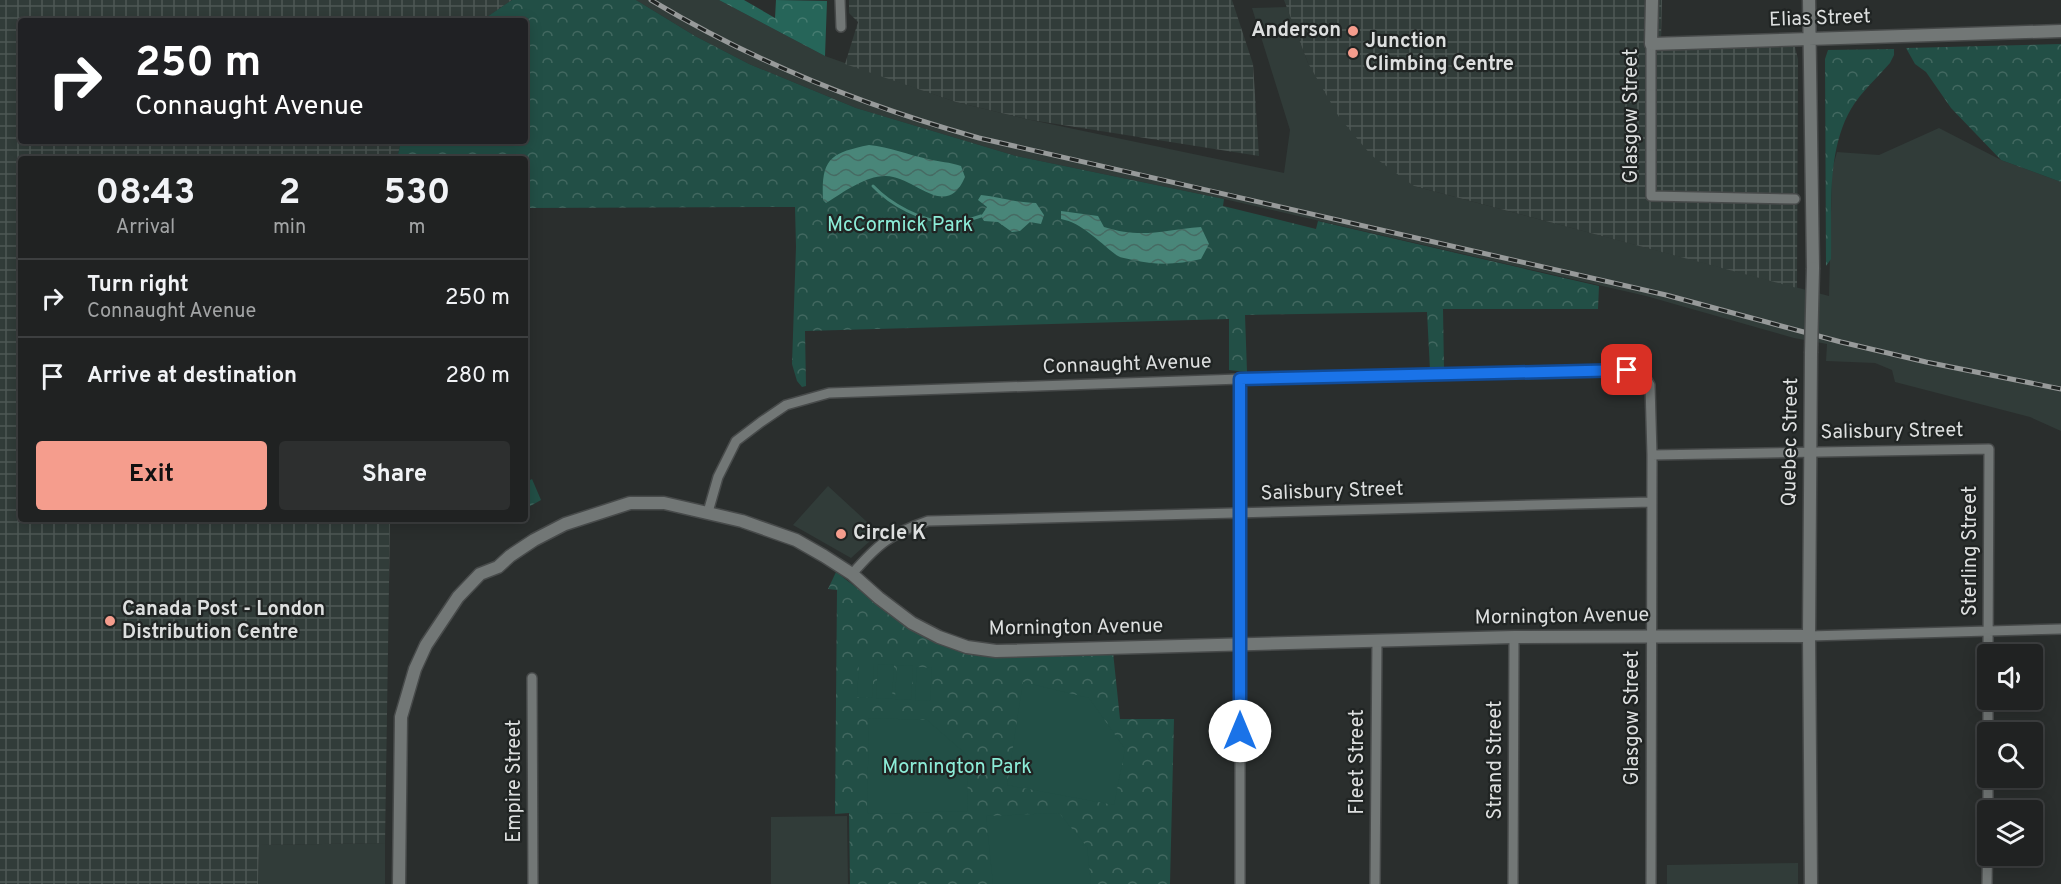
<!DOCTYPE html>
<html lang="en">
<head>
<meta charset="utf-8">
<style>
	body { margin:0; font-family:Overpass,sans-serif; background:#2d2f2f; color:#f1f3f6; height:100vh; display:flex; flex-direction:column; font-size:22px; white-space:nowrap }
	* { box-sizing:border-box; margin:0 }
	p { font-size:20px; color:#a2a4a5 }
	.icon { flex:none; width:33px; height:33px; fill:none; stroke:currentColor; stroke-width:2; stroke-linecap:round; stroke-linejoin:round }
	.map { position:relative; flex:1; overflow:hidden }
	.side { position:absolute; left:18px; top:156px; width:510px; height:366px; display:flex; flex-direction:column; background:#202222; border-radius:6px; box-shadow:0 3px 15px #0003,0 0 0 2px #3d3f40 }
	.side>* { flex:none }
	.banner { position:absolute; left:18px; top:18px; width:510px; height:126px; border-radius:6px; box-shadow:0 3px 15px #0003,0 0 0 2px #3d3f40; background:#202124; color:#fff; overflow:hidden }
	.fabs { position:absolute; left:1977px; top:644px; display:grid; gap:12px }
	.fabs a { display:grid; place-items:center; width:66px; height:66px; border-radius:6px; background:#202222; box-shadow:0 3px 15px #0003,0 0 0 2px #3d3f40; font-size:30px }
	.pin { position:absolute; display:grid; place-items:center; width:51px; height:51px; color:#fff; margin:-26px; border-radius:12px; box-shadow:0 3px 9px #0006 }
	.me { position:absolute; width:66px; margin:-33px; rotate:0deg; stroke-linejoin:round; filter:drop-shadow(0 0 4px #0008) }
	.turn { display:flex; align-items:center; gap:21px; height:126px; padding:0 18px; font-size:27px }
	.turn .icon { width:78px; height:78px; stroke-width:2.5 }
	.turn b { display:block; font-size:42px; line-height:51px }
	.eta { display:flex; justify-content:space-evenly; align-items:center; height:102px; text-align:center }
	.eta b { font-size:36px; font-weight:700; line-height:42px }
	.action { display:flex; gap:12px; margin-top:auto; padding:12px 18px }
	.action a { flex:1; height:69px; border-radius:6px; background:#f59d8d; color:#111; font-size:24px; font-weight:700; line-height:69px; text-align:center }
	.action a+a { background:#2d2f2f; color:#f1f3f6 }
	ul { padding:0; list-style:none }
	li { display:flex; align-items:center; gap:18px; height:78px; padding:0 18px; border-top:2px solid #3d3f40 }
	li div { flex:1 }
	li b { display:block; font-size:22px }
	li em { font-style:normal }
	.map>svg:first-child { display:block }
</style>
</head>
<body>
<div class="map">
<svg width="2061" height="884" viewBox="0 0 2061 884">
	<defs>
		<pattern id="industrial-grid" width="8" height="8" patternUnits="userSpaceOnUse" patternTransform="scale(1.5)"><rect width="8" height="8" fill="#313c39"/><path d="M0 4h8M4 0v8" fill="none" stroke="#4e5855"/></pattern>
		<pattern id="forest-crowns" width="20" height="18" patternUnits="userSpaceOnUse" patternTransform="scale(1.5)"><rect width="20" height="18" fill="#266559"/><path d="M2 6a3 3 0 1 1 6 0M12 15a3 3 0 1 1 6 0" fill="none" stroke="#457b70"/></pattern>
		<pattern id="park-crowns" width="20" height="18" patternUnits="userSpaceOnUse" patternTransform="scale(1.5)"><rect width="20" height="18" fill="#224f46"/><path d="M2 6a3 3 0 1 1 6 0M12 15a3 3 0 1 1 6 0" fill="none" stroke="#426860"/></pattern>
		<pattern id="water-waves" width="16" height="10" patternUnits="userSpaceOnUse" patternTransform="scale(1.5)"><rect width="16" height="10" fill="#498679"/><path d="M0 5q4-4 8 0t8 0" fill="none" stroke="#466b63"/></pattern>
	</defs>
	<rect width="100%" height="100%" fill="#2a2e2d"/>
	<path fill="#313c39" d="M636 0H719L825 56 956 102 1031 120 1284 173 1290 130 1252 8 1287 7 1308 63 1414 186 1829 296 1832 170 1837 152 1879 155 1939 128 2001 160 2061 182V431L2030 417 1895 382 1892 370 1875 363 1826 361 1827 344 1794 338 1646 296 1224 199 1016 156 856 108 749 64 695 36Z
		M828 486 879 533 851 558 793 525Z
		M847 816 848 884H771V817Z
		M385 843V884H258L259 845Z
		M1798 863V884H1667V865Z"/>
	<path fill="url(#industrial-grid)" d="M0 0H512L481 21H21V141H401L397 159H21V519H390L385 843 259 845 258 884H0Z
		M849 0H1232L1253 64 1259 156 1031 120 956 102 845 64 858 22 849 13Z
		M1284 0H1662L1661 38 1792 35 1798 59 1797 288 1414 186 1371 155 1339 117 1308 63Z"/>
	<path fill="url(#forest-crowns)" d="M719 0H744L775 18 776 0 827 1 825 56Z"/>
	<path fill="url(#park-crowns)" d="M512 0H636L695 36 749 64 856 108 1016 156 1224 199 1223 206 1316 229 1318 221 1599 286 1598 309H1443L1444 370H1430L1427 312 1245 315 1247 372 1229 370V319L805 331 806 386 802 387 797 381 792 364 796 247 795 207 525 208V159H397L401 141H525V21H481Z
		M2061 44V182L2001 160 1951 108 1926 72 1915 64 1906 48Z
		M1894 49V55L1890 63C1877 78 1861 92 1851 109 1826 152 1832 211 1831 259L1826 266 1825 59 1828 50Z
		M532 479 541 500 525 509V483Z
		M836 572 911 629 931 640 956 649 1113 652 1120 719H1174L1170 884H850L849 813 835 814 837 590 828 589Z"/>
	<path fill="#224f46" d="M859 664H874L872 698 857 697Z
		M878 664 894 665 892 699 876 698Z
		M897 665 913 666 911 700 895 699Z
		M917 667 932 668 930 701 915 700Z
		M1023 682 1089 698 1125 749 1114 805 1007 785Z
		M869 718 927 720 967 755 968 811 867 814Z
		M1059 813 1087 847 1091 884H993L986 816Z"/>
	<path fill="url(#water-waves)" d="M869 145C890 147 908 155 928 159 939 162 950 162 961 166L965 177C946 222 914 175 885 176 865 176 844 192 826 203L823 200C821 159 830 153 869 145Z
		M981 195C1000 197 1017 203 1036 203L1044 215 1041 224 1030 222 1020 231 1012 232 998 222 984 221 981 216 987 207 978 200Z
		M1061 211 1098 216 1104 227C1142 239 1162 230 1201 227L1209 244 1201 259C1177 265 1156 265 1132 260 1126 258 1119 258 1115 254 1098 241 1082 223 1061 219Z"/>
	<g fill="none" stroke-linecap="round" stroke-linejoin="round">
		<path stroke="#498679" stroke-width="3" d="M873 186C890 204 922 222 948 222 960 222 970 220 981 216"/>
		<defs>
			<path id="minor" d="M840 0 841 27
				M1651 44V196L1795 199
				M1652 455 1989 449 1988 654
				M708 512 718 477 736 441 761 422 786 405 829 393 1240 379 1627 370 1644 375 1650 385 1652 455 1651 884
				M852 574C878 544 890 534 928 521L1651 502
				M1809 636 2061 629
				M532 678 533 884
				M1988 732V699
				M1988 810V777
				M1240 884V379
				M1375 884 1377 640
				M1513 884 1514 637
				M1987 884 1988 829"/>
			<path id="tertiary" d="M1652 0 1651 44 2061 31
				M1809 0 1813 268
				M399 884 401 717 415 669 426 645 458 597 480 574 498 567 510 556 534 540 565 524 630 503H664L742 521 796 540 824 556 852 574 879 598 912 623 939 637 967 647 996 651 1514 637 1809 636
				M1811 884 1809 636 1811 353"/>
		</defs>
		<use href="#minor" stroke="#474a4a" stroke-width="12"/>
		<use href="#tertiary" stroke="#474a4a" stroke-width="15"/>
		<use href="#minor" stroke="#727776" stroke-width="9"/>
		<use href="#tertiary" stroke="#727776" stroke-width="12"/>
		<defs>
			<path id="rail" d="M651 0C754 62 864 106 979 138L1666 295 1841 342 1926 362 2061 389"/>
		</defs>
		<use href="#rail" stroke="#979a9a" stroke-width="5"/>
		<use href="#rail" stroke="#202423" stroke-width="3" stroke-dasharray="9" stroke-linecap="butt"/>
		<defs>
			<path id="tertiary-bridge" d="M1811 353 1813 268"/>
		</defs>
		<use href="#tertiary-bridge" stroke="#474a4a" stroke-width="15" stroke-linecap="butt"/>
		<use href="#tertiary-bridge" stroke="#727776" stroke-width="12"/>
	</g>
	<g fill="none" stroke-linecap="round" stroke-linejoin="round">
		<defs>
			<path id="route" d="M1240 731V379L1627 370"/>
		</defs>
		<use href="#route" stroke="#114b97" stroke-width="15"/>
		<use href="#route" stroke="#1a73e8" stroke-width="10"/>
	</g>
	<g fill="#f59d8d" stroke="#202423" stroke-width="2">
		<circle cx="1353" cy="31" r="6"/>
		<circle cx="1353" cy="53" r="6"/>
		<circle cx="841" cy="534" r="6"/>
		<circle cx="110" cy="621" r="6"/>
	</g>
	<g text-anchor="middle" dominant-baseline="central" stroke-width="4.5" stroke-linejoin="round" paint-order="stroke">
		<g font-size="20" fill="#dddfdf" stroke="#202423">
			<text transform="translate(1820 19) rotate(-2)">Elias Street</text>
			<text transform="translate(1632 116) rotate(-90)">Glasgow Street</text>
			<text transform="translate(1127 365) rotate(-2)">Connaught Avenue</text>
			<text transform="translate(1892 432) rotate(-1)">Salisbury Street</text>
			<text transform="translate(1791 442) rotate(-89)">Quebec Street</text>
			<text transform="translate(1332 492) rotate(-2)">Salisbury Street</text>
			<text transform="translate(1971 551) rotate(-90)">Sterling Street</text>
			<text transform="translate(1562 617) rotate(-1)">Mornington Avenue</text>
			<text transform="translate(1076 628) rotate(-1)">Mornington Avenue</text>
			<text transform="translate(1633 718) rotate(-90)">Glasgow Street</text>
			<text transform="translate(1496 760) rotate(-90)">Strand Street</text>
			<text transform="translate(1358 762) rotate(-90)">Fleet Street</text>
			<text transform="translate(515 781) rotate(-90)">Empire Street</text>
		</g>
		<g font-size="20" font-weight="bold" fill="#dddfdf" stroke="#202423" text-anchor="start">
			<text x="1341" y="31" text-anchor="end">Anderson</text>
			<text x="1365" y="42">Junction<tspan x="1365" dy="23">Climbing Centre</tspan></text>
			<text x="853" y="534">Circle K</text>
			<text x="122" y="610">Canada Post - London<tspan x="122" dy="23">Distribution Centre</tspan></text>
		</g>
		<g font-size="20" fill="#8cedd8" stroke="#202423">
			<text x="900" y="226">McCormick Park</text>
			<text x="957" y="768">Mornington Park</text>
		</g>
	</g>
</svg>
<div class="fabs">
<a><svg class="icon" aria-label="sound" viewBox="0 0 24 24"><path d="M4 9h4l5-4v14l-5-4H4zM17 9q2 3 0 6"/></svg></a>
<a><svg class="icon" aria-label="search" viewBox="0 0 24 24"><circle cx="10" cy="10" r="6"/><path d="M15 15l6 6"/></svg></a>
<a><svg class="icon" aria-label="layers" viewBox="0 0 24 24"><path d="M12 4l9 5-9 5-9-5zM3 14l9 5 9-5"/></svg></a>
</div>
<div class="pin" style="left:1627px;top:370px;background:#d93025"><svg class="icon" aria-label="arrive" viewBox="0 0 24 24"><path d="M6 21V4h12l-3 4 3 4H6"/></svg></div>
<svg class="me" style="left:1240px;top:731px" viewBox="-20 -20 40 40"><circle r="19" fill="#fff"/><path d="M0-13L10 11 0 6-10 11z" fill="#1a73e8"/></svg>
<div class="banner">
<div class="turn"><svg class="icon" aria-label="right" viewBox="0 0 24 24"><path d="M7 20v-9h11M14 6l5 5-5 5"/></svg><div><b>250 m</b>Connaught Avenue</div></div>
</div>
<section class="side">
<div class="eta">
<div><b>08:43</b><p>Arrival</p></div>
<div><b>2</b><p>min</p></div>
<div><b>530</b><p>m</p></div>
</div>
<ul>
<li><svg class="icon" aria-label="right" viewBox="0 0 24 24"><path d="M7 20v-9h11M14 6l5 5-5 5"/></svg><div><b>Turn right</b><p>Connaught Avenue</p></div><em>250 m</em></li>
<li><svg class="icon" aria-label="arrive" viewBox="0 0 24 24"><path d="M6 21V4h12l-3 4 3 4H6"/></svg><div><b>Arrive at destination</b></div><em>280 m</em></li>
</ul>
<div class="action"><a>Exit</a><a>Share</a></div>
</section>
</div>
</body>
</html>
